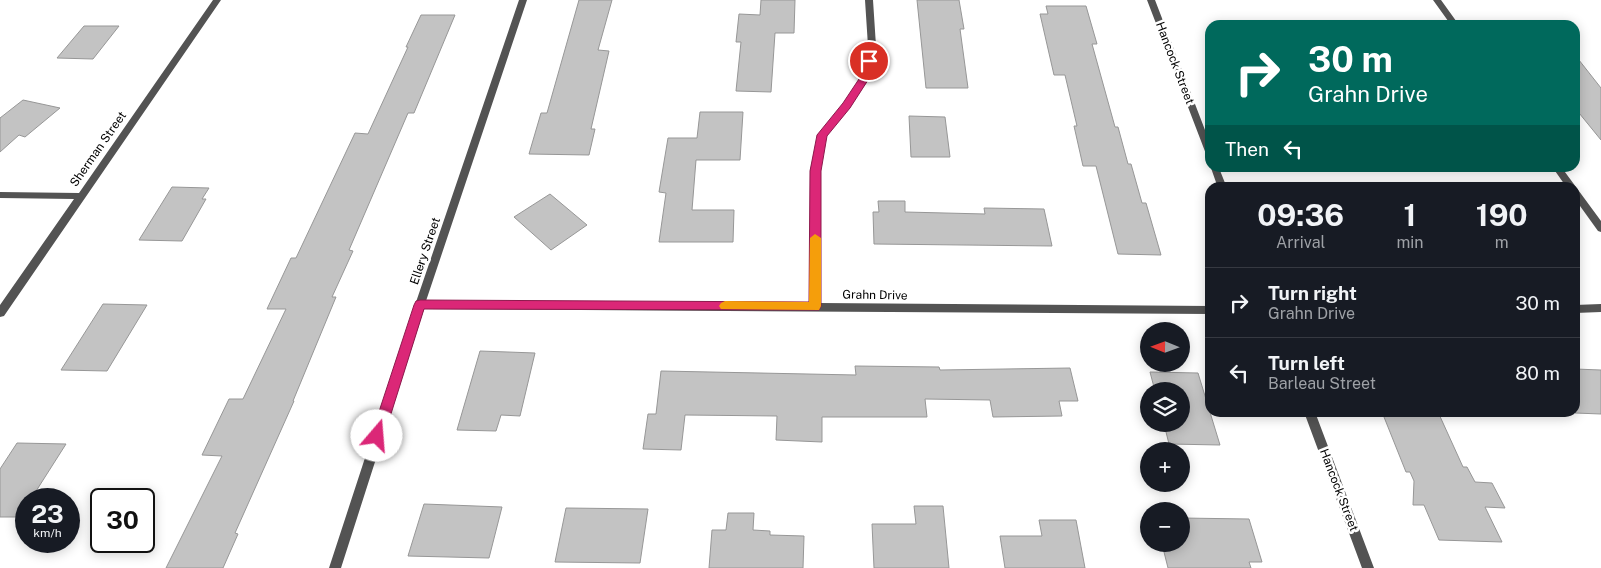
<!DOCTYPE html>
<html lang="en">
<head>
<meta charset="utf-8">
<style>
	body { margin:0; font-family:"Public Sans",sans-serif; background:#242831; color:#f1f3f6; height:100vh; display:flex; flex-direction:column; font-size:19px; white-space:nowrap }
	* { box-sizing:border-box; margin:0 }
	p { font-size:16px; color:#9ea1a6 }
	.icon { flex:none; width:28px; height:28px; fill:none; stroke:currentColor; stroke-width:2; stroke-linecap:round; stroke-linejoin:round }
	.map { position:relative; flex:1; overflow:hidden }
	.panel { position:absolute; left:1205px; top:182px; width:375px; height:235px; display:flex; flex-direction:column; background:#171b24; border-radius:15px; box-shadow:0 2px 12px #0003 }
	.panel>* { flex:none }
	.hud { position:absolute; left:1205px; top:20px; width:375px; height:152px; border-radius:15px; box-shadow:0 2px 12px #0003; background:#00695c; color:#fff; overflow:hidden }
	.needle { width:32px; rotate:271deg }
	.tools { position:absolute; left:1140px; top:322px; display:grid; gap:10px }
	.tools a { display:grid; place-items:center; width:50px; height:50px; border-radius:50%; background:#171b24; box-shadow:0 2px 12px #0003; font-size:25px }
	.speed { position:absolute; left:15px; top:488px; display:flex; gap:10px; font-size:25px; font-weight:700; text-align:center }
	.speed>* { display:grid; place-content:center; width:65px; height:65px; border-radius:50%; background:#171b24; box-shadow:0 2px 12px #0003; line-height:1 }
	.speed small { font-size:12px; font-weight:400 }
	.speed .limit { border:2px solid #111; border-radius:8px; background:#fff; color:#111 }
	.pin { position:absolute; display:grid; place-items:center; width:42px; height:42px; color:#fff; margin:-21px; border:2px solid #fff; border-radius:50%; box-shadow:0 1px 5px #0007 }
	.me { position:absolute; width:55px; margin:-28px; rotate:18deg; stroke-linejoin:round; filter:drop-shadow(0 0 4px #0008) }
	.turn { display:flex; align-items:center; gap:18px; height:105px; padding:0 20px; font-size:22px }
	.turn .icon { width:65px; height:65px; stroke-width:2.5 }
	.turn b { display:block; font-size:35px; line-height:42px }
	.then { display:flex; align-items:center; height:48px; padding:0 20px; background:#0003; gap:10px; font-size:19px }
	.eta { display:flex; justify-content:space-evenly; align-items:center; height:85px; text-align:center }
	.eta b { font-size:30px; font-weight:700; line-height:35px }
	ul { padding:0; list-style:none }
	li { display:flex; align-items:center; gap:15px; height:70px; padding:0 20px; border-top:1px solid #363941 }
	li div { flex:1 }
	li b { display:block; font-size:19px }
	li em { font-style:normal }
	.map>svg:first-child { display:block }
</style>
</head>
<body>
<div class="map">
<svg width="1601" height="568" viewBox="0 0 1601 568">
	<rect width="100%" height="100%" fill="#fff"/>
	<path fill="#c3c3c3" stroke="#979797" d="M579 0H612L598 50 609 51 591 129H595L589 155 529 154 541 113H547Z
		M761 0H795L794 33H775L771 92 736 91 741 42H736L739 14 760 15Z
		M917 0H959L964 29H960L968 88H926Z
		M1046 6H1086L1097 44H1092L1115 127H1118L1128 164H1131L1142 203H1146L1161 255 1118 254 1096 166H1083L1074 126H1077L1065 75H1054L1040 14H1048Z
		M421 15H455L414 113H408L349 250 353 251 332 297H336L293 401H294L235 533 238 534 223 568H166L222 456 202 455 229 399H243L286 309H267L291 258H296L355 133 368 134 408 47H406Z
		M84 26H119L93 59 57 58Z
		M1575 55 1601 88V140L1575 108Z
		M23 100 60 108 25 137 19 135 0 152V118Z
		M700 112H743L740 160H696L692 210H734L733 242H659L666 193 659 192 668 138H697Z
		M909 116 945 117 950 157H911Z
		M172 187 209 188 202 199H206L182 241 139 240Z
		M550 194 587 225 551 250 514 217Z
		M878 201H905V212L985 214 984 208 1044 209 1052 246 874 244 873 212H879Z
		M103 304 147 305 107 371 61 370Z
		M480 351 535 353 520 416 501 415 496 431 457 430Z
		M855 366 939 367 940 370 1070 368 1078 401H1059L1062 416 993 417 990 400 925 399 927 417H822V442L776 440 777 416 685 415 681 450 643 449 648 414H656L661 371 856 375Z
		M1575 369 1601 370V414L1575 413Z
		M1150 372 1198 373 1220 445 1169 444 1164 424H1181V391H1155Z
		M1382 412H1438L1463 467H1467L1475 482 1492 483 1505 508 1485 507 1502 542 1439 540 1424 505H1413L1414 481 1410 472H1406Z
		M17 443 66 444 31 499H26V508L21 517H0V469Z
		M424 504 502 507 489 558 408 556Z
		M914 506H943L949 568H874L872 524H916Z
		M566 508 648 509 640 563 555 562Z
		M728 513H754L753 530 770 531V535L804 536 803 568H709L712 530H726Z
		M1181 518 1249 519 1262 562H1249L1251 568H1168L1162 544H1181Z
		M1039 520H1076L1085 568H1005L1000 536H1042Z"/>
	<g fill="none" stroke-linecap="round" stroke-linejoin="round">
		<path fill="#535353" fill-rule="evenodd" d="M213 0H221L4 316 0 317V305L74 199 0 198V192L79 193Z
			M519 0H527L426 301 810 303V171L818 135 844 103 862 77 868 46 865 0H873L876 46 870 77 850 107 826 136 820 171V303L1210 306V314L424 309 341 568H329L415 305Z
			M1147 0H1155L1210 143V157L1206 154Z
			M1433 0H1441L1459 25H1451Z
			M1211 168H1219L1227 188H1218Z
			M1553 168H1562L1601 221V232L1598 231 1575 199V188H1567Z
			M1601 304V312L1575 313V305Z
			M1304 412H1315L1374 568H1362Z"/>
	</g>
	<path fill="#db2777" stroke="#8e194d" d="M869 58 873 61 870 77 850 108 827 136 821 171V306L819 310 424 309 384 436 382 440 377 442 373 440 371 436 414 305 416 301 420 300 809 302 810 171 817 135 843 103 861 76 864 61Z"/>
	<path fill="#f59e0b" d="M815 234 821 238V306L819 310 721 309 719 306 721 303 725 301 809 302 810 238Z"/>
	<g text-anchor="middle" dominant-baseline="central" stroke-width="5" stroke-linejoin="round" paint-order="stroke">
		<g font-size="12" fill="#000" stroke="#fff">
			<text transform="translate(1175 63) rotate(69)">Hancock Street</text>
			<text transform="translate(98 149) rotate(-55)">Sherman Street</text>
			<text transform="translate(425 251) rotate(-71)">Ellery Street</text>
			<text transform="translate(875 295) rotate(1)">Grahn Drive</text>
			<text transform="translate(1339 490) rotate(69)">Hancock Street</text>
		</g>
	</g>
</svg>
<div class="tools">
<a><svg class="needle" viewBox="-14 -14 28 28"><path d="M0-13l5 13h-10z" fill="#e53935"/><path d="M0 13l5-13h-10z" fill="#9ea1a6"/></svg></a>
<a><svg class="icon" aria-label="layers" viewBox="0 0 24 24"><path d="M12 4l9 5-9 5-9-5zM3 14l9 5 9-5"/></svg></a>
<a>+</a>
<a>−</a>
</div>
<div class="speed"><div>23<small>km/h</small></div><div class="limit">30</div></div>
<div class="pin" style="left:869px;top:61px;background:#d93025"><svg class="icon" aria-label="arrive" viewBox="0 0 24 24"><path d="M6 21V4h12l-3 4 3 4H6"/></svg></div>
<svg class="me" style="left:377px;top:436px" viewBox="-20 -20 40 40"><circle r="19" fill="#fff"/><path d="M0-13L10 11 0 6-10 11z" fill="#db2777"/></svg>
<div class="hud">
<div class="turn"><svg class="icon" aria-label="right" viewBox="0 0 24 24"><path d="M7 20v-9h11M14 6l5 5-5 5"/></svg><div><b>30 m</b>Grahn Drive</div></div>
<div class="then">Then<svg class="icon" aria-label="left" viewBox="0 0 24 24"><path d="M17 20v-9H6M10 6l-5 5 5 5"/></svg></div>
</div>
<section class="panel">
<div class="eta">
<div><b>09:36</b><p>Arrival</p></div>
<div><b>1</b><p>min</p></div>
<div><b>190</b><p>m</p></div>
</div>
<ul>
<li><svg class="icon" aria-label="right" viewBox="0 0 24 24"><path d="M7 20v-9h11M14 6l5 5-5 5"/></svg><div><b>Turn right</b><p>Grahn Drive</p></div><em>30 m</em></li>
<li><svg class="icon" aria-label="left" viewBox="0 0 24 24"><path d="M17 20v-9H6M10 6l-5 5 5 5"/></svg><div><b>Turn left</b><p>Barleau Street</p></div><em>80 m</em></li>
</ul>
</section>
</div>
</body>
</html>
